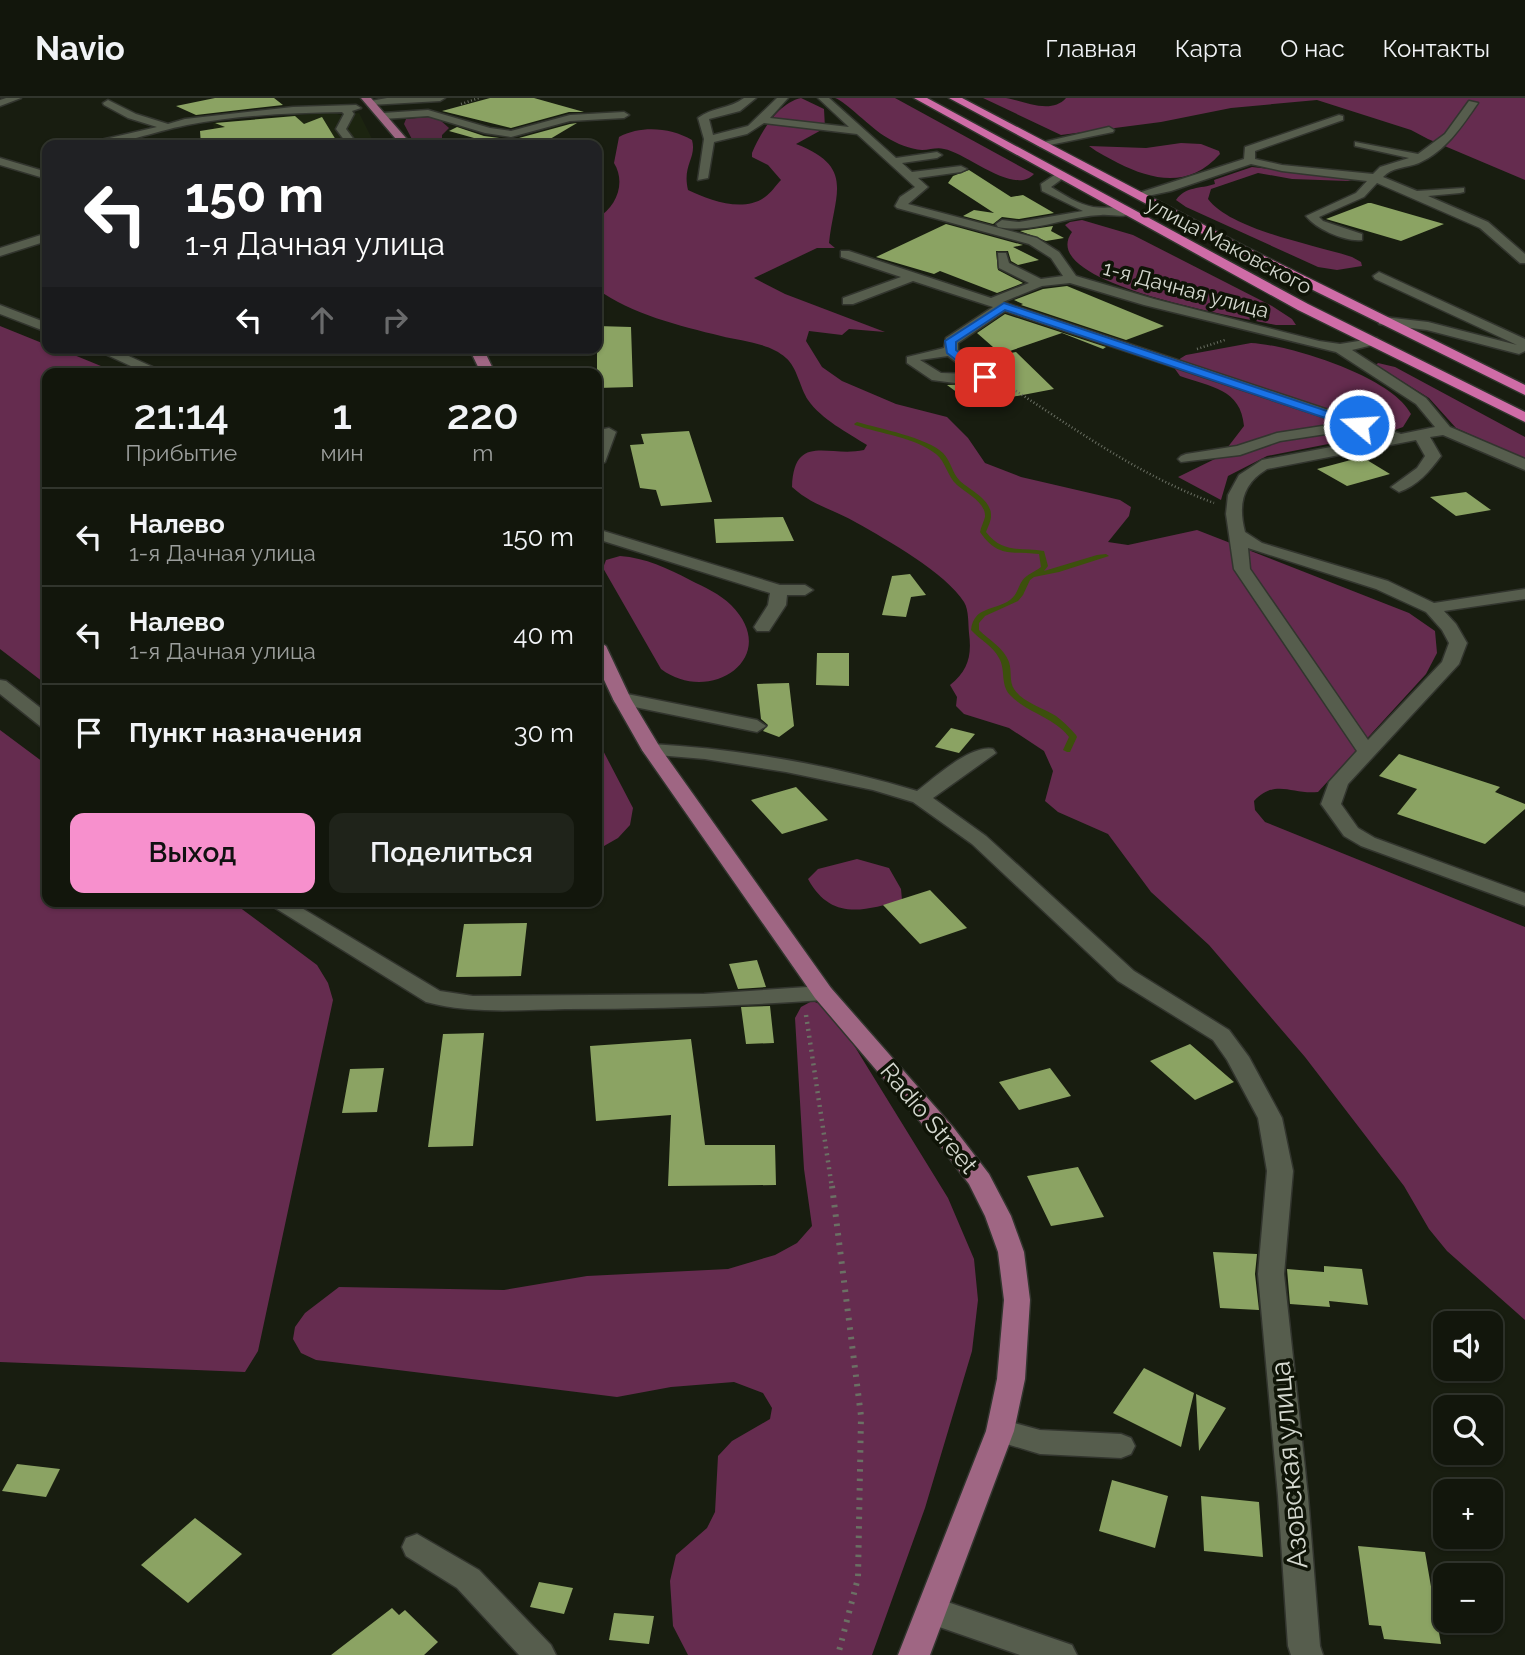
<!DOCTYPE html>
<html lang="ru">
<head>
<meta charset="utf-8">
<style>
	body { margin:0; font-family:Raleway,sans-serif; background:#1f231a; color:#f1f3f6; height:100vh; display:flex; flex-direction:column; font-size:26px; white-space:nowrap }
	* { box-sizing:border-box; margin:0 }
	p { font-size:23px; color:#9c9f9d }
	.icon { flex:none; width:38px; height:38px; fill:none; stroke:currentColor; stroke-width:2; stroke-linecap:round; stroke-linejoin:round }
	.map { position:relative; flex:1; overflow:hidden }
	.panel { position:absolute; left:42px; top:270px; width:560px; height:539px; display:flex; flex-direction:column; background:#12160c; border-radius:14px; box-shadow:0 2px 5px #0004,0 0 0 2px #31352d }
	.panel>* { flex:none }
	.top-card { position:absolute; left:42px; top:42px; width:560px; height:214px; border-radius:14px; box-shadow:0 2px 5px #0004,0 0 0 2px #31352d; background:#202124; color:#fff; overflow:hidden }
	.fabs { position:absolute; left:1433px; top:1213px; display:grid; gap:14px }
	.fabs a { display:grid; place-items:center; width:70px; height:70px; border-radius:14px; background:#12160c; box-shadow:0 2px 5px #0004,0 0 0 2px #31352d; font-size:35px }
	.pin { position:absolute; display:grid; place-items:center; width:60px; height:60px; color:#fff; margin:-30px; border-radius:14px; box-shadow:0 4px 10px #0006 }
	.me { position:absolute; width:77px; margin:-38px; rotate:288deg; stroke-linejoin:round; filter:drop-shadow(0 0 5px #0008) }
	.turn { display:flex; align-items:center; gap:24px; height:147px; padding:0 28px; font-size:32px }
	.turn .icon { width:91px; height:91px; stroke-width:2.5 }
	.turn b { display:block; font-size:49px; line-height:60px }
	.lanes { display:flex; align-items:center; height:66px; padding:0 28px; background:#0003; justify-content:center; gap:35px; direction:ltr }
	.lanes .off { opacity:.35 }
	.eta { display:flex; justify-content:space-evenly; align-items:center; height:119px; text-align:center }
	.eta b { font-size:42px; font-weight:600; line-height:49px }
	.action { display:flex; gap:14px; margin-top:auto; padding:14px 28px }
	.action a { flex:1; height:80px; border-radius:14px; background:#f790cd; color:#111; font-size:28px; font-weight:600; line-height:80px; text-align:center }
	.action a+a { background:#1f231a; color:#f1f3f6 }
	ul { padding:0; list-style:none }
	li { display:flex; align-items:center; gap:21px; height:98px; padding:0 28px; border-top:2px solid #31352d }
	li div { flex:1 }
	li b { display:block; font-size:26px }
	li em { font-style:normal }
	header { display:flex; align-items:center; gap:42px; box-sizing:border-box; height:98px; padding:0 35px; background:#12160c; border-bottom:2px solid #31352d }
	header strong { font-size:33px }
	nav { display:flex; gap:38px; margin-inline-start:auto; font-size:24px }
	.map>svg:first-child { display:block }
</style>
</head>
<body>
<header>
<strong>Navio</strong>
<nav><a>Главная</a><a>Карта</a><a>О нас</a><a>Контакты</a></nav>
</header>
<div class="map">
<svg width="1525" height="1557" viewBox="0 0 1525 1557">
	<rect width="100%" height="100%" fill="#181d10"/>
	<path fill="#1c2410" d="M333 14 339 17 359 15 375 47H216L213 25Z"/>
	<path fill="#552943" d="M428 19 440 22 449 30 442 37V47H415L404 26 406 21Z"/>
	<path fill="#652c4f" d="M801 0 824 11 825 30 796 46C856 69 834 96 829 145L835 150H817L754 180 785 196 885 234 849 231 842 237 809 233 806 243 822 269 842 283 896 306 947 319 968 340 985 365 1021 379 1120 402 1131 409 1129 418 1108 444 1128 447 1197 432 1409 515 1435 533 1437 555 1426 576 1318 694C1292 697 1276 680 1254 703L1255 712 1265 724 1525 829V1222L1447 1153 1429 1131 1404 1088 1305 959 1209 847 1151 794 1108 736 1058 714 1045 703 1053 673 1044 653 1009 630 964 616 956 608 957 599 950 587C968 573 972 558 969 535 968 526 969 512 964 504 946 475 887 442 857 425 833 411 813 408 792 389 794 334 829 360 864 352L867 347C848 335 821 321 808 302 800 290 797 269 786 260 770 245 741 243 721 238 680 228 631 216 597 191V120C617 109 626 84 614 65L619 39C642 27 671 30 692 42 697 60 682 67 688 92 709 102 743 115 765 99 771 95 776 87 781 82L768 67 752 59V55C761 34 778 5 801 0Z
		M835 0H895L1034 76C1014 98 967 55 944 51 937 49 930 52 922 52 910 51 897 46 886 39 872 31 845 3 835 0Z
		M983 0C990 0 999 0 1006 0 1024 3 1051 17 1066 0H1525V82L1428 41 1411 32 1317 2 1231 10 1161 24 1061 37Z
		M1181 45 1201 46 1219 53 1220 56C1190 90 1154 83 1118 65 1109 60 1098 55 1089 48L1146 50Z
		M1252 69 1352 80V82L1348 83 1292 81 1258 75 1211 91 1208 101C1231 132 1315 147 1352 159L1361 164 1362 168 1337 172 1318 169 1186 109 1176 102C1186 88 1200 91 1215 86L1214 82Z
		M1082 122 1133 137 1272 208 1292 221 1296 227H1276C1245 220 1034 186 1072 134L1065 127 1070 124Z
		M0 228 47 247V250H57L118 275H47V587L0 551Z
		M1251 245C1291 247 1392 279 1411 316L1403 329 1389 334 1267 358 1228 378 1221 402 1178 379 1221 358 1244 328C1241 291 1211 289 1180 278L1175 271C1176 263 1179 261 1186 257Z
		M1378 265 1395 269 1525 339V361L1456 330 1429 300 1376 267Z
		M620 458C646 460 667 470 690 482 704 489 720 496 731 507 783 559 710 608 661 571L603 470 606 462Z
		M0 632 47 667V803H231L317 867 328 885 333 902 258 1253 245 1274 0 1264Z
		M597 641 633 710 630 727 618 740 597 752Z
		M857 761 889 770 901 791 902 802C864 813 831 823 808 781L818 771Z
		M812 903 831 910 948 1100 974 1161 978 1202 972 1253 925 1410 872 1557H688L673 1528 670 1483 676 1457 707 1430 715 1414 718 1358 732 1343 770 1321 772 1310 763 1295 734 1284 671 1289 617 1299 316 1262 301 1255 293 1241 295 1229 305 1215 339 1189 504 1192 587 1178 728 1171 775 1157 797 1145 812 1128 804 1071 795 920 801 909Z"/>
	<g fill="none" stroke-linecap="round" stroke-linejoin="round">
		<path fill="#3c500c" fill-rule="evenodd" d="M857 324C880 331 926 339 943 355 951 363 952 375 960 383 970 392 992 402 991 418 991 423 988 429 986 434 1003 456 1020 449 1044 453L1048 468 1044 473 1097 457 1106 456 1109 458 1059 474 1034 479 1030 482 1023 497 1018 503 985 518 979 525V532C989 542 1004 550 1009 564 1012 573 1009 583 1014 591 1022 604 1043 610 1056 618 1064 624 1070 630 1076 637L1077 639 1070 654H1067L1063 652 1069 639C1054 619 1027 615 1010 597 1000 586 1006 572 999 560 993 548 980 542 971 532 974 508 994 513 1010 502 1017 497 1018 489 1022 483 1027 476 1035 474 1041 469L1039 456C1011 453 998 460 980 434 981 429 984 423 985 419 986 404 966 395 957 387 947 378 946 364 936 356 914 339 881 336 855 327L854 326Z"/>
	</g>
	<path fill="#8ba363" d="M215 0H274L283 7 196 17 176 8Z
		M490 0H534L584 14H569L511 30 442 13Z
		M295 18 304 26 322 19 339 47H201L200 33 225 29 215 25Z
		M577 25 545 44 519 40 570 26Z
		M457 29 484 38 507 41 499 47 449 33Z
		M969 72 1011 99 1023 97 1054 115 1019 121 1002 119 993 126 963 118 974 112 994 115 948 85 953 78Z
		M1368 105H1371L1444 126 1401 143 1326 121Z
		M946 126 1023 147 1013 149 1039 162 1018 167 1011 163 1008 153H996L998 172 1023 185 997 195 940 173 934 176 876 159Z
		M1053 128 1051 133 1064 140 1046 143 1020 133Z
		M1067 188 1164 228 1126 242 1021 207 1023 206 1014 202 1043 191Z
		M1005 216 1106 249 1103 251 1062 235 1001 256 977 235Z
		M597 228 631 229 633 289 597 290Z
		M1016 254 1054 291 996 302 985 294 962 298 947 287 981 286 991 293 1003 292V282L975 262Z
		M689 333 712 404 661 408 656 392 640 390 630 347 644 346 641 336Z
		M1362 359 1390 376 1347 388 1317 371Z
		M1466 394 1491 412 1456 418 1430 399Z
		M783 419 794 443 716 445 714 421Z
		M910 476 926 497 911 499 906 519 882 517 892 478Z
		M817 555H849V588L816 587Z
		M789 585 794 628 779 639 763 633 768 627 761 621 757 586Z
		M951 630 975 636 959 655 935 649Z
		M1399 656 1500 689 1495 694 1525 706V711L1485 746 1397 716 1417 691 1379 678Z
		M796 689 828 722 782 736 751 702Z
		M930 792 967 830 920 846 883 807Z
		M527 825 521 878 456 879 464 826Z
		M757 862 766 889 738 891 729 866Z
		M770 908 774 945 746 946 741 909Z
		M484 935 473 1048 428 1049 443 936Z
		M691 941 705 1047H775L776 1087 668 1088 671 1017 596 1023 590 948Z
		M1190 946 1234 984 1195 1002 1150 963Z
		M384 970 377 1014 342 1015 350 971Z
		M1050 970 1071 998 1019 1012 999 984Z
		M1078 1069 1104 1119 1051 1128 1027 1078Z
		M1213 1154 1257 1156 1255 1176 1259 1212 1220 1210Z
		M1324 1168 1362 1171 1368 1207 1329 1203 1330 1209 1290 1206 1287 1171 1324 1174Z
		M1144 1270 1194 1295 1181 1349 1113 1315Z
		M1196 1296 1226 1310 1199 1353Z
		M17 1366 60 1371 46 1399 2 1393Z
		M1112 1382 1168 1398 1155 1450 1099 1433Z
		M1201 1398 1259 1404 1263 1459 1204 1453Z
		M195 1420 242 1456 188 1505 141 1467Z
		M1358 1448 1425 1454 1441 1546 1384 1541 1381 1528 1369 1527Z
		M539 1484 573 1490 564 1516 530 1509Z
		M392 1510 399 1517 405 1512 438 1544 424 1557H331Z
		M614 1515 654 1518 649 1546 609 1542Z"/>
	<g fill="none" stroke-linecap="round" stroke-linejoin="round">
		<defs>
			<path id="minor" d="M6 0H21L0 8V2Z
				M387 0H445L440 3 370 7 365 4Z
				M744 0H756L740 13 709 21 713 37 748 28 777 0H788L770 20 849 29 818 0H829L896 60 937 54 942 57 937 60 902 65 912 74 961 68 967 71 961 74 918 80 928 89 908 106 1037 140 1059 154 1076 178 1154 201 1319 243 1340 246 1377 240V246L1352 252 1426 300 1450 329 1525 361V372L1443 337 1430 339 1441 358C1430 373 1417 388 1399 394L1391 389 1417 370 1425 358 1416 342 1267 371C1242 386 1238 407 1245 434L1262 445 1388 483 1434 505 1525 491V501L1444 513 1456 526 1467 545 1459 566 1348 686 1341 706 1358 730 1375 740 1525 795V808L1361 748 1344 738 1321 706 1329 684 1357 653 1234 471 1226 416 1228 397 1239 377 1262 362 1384 339 1359 331 1280 343 1240 357 1181 364 1178 361 1181 358 1186 356 1237 348 1277 335 1342 325 1005 213 958 245V252L1001 284V290H991L982 283 955 285 932 282 907 265V259L944 250 946 240 993 209 913 183 853 206H843V200L901 179 841 159V153H849L991 200 1029 185 999 170 998 155H1006L1009 165 1041 181 1063 178 1051 160 1029 146 897 110 895 108 900 99 915 89 857 36 764 25 747 36 714 44 708 80 698 82 704 41 698 20C712 9 730 11 744 0ZM1070 185 1144 207 1336 254 1416 306 1435 329 1401 336 1003 204 1042 188ZM948 258 972 276 941 275 920 262ZM1248 450 1376 491 1426 514 1442 532 1449 545 1442 564 1368 642 1250 471Z
				M108 2 136 16 168 26 185 21 293 9 356 7 361 10 352 13 354 16 346 31 358 47H348L336 31 344 16 342 14C291 15 237 17 187 27 152 34 122 47 87 47L88 45 157 29 128 20 104 7 103 5Z
				M1469 3 1478 5C1462 28 1446 53 1419 65 1406 70 1392 69 1383 79L1417 93 1464 90V94L1460 95 1428 98 1488 124 1525 156V165H1520L1480 130 1377 85 1364 99 1319 119 1323 123 1362 136V142C1345 144 1316 131 1306 118L1356 95 1367 83 1282 73 1251 66 1171 93 1138 100 1132 97 1244 61 1245 49 1339 17 1343 18V22L1255 53V61L1282 67 1373 76 1380 69 1409 60 1355 48V44L1418 56 1445 36Z
				M428 12 490 30 511 33 570 17 624 14 629 17 624 20 570 23 511 39 485 35 428 18 383 21 378 18 383 15Z
				M1109 29 1114 32 1113 34 1040 49 1035 46Z
				M0 60 47 74V81L0 67Z
				M1056 76 1066 78 1051 89C1064 97 1078 106 1093 109 1106 111 1123 107 1133 114 1124 121 1112 116 1101 117 1066 118 1033 136 998 129L996 126 1002 122 1019 124 1083 113 1042 93 1041 86Z
				M47 135V143L0 158V150Z
				M1379 174 1525 241V253L1519 256 1427 232 1379 226V220L1384 219 1428 224 1517 247 1375 181 1373 178Z
				M0 207 47 225V234L0 216Z
				M92 250H111L166 275H146Z
				M609 330 616 334 605 364 597 368V346L604 331Z
				M597 431 780 487H805L813 492 805 497H787L786 507 769 533H757L754 529 768 507 770 495 597 441Z
				M0 582 6 583 47 615V630L40 628 0 596Z
				M622 595 757 622 766 628 757 634 615 605 613 601 615 597Z
				M652 646C741 651 831 667 917 693 934 680 971 646 993 651L996 655 933 700 986 738 1134 873 1229 932 1249 959 1282 1020 1293 1073 1284 1176 1308 1398 1320 1548 1323 1557H1291L1288 1548 1278 1398 1258 1176 1267 1073 1258 1020 1227 962 1213 942 1118 883 972 746 913 704 873 692 786 674 705 661 645 656 642 652 645 648Z
				M264 803H290L440 893 473 898 704 896 823 888 831 890 834 895 831 900 823 902C737 908 651 911 565 911 519 912 471 916 426 904Z
				M1000 1321 1040 1332 1121 1336 1131 1340 1135 1348 1131 1356 1121 1360 1040 1356 990 1341 986 1333 990 1325Z
				M417 1436 479 1472 551 1547 556 1557H519L457 1490 406 1458 402 1449 406 1440Z
				M933 1499 1072 1547 1077 1557H1020L922 1523 917 1513 922 1503Z"/>
			<path id="major" d="M361 0H371L412 47H401Z
				M469 250H483L495 275H481Z
				M597 543 606 548 631 601 661 651 831 890 953 1029 989 1076 1011 1118 1024 1154 1030 1202 1025 1281 1014 1333 930 1557H898L986 1333 997 1281 1004 1202 998 1154 985 1118 969 1086 935 1041 815 900 642 652 613 601 597 567Z"/>
			<path id="highway" d="M914 0H927L1308 206 1525 314V324L1298 212Z
				M949 0H962L1246 149 1525 287V297L1238 155Z"/>
		</defs>
		<use href="#minor" stroke="#32352e" stroke-width="3"/>
		<use href="#major" stroke="#32352e" stroke-width="3"/>
		<use href="#highway" stroke="#32352e" stroke-width="3"/>
		<path stroke="#6b7064" stroke-width="2.5" stroke-dasharray="1 2.5" stroke-linecap="butt" d="M461 6 479 0
			M1197 251 1225 242
			M1013 291C1078 333 1141 378 1214 405"/>
		<path stroke="#6b7064" stroke-width="4.5" stroke-dasharray="2 5" stroke-linecap="butt" d="M806 917 832 1090"/>
		<path stroke="#6b7064" stroke-width="6" stroke-dasharray="2.5 7" stroke-linecap="butt" d="M832 1088 861 1318 858 1480 838 1557"/>
		<use href="#minor" fill="#565d4d" fill-rule="evenodd"/>
		<use href="#major" fill="#9f6683" fill-rule="evenodd"/>
		<use href="#highway" fill="#cf6ca7" fill-rule="evenodd"/>
	</g>
	<path fill="#1a73e8" stroke="#114b97" stroke-width="2" d="M1004 205 1363 325 1365 327 1355 330 1005 212 956 244V252L991 279 981 282 947 255 945 243Z"/>
	<g text-anchor="middle" dominant-baseline="central" stroke-width="7" stroke-linejoin="round" paint-order="stroke">
		<g font-size="21" fill="#d4d8cf" stroke="#0f1407">
			<text transform="translate(1229 147) rotate(28)">улица Маковского</text>
			<text transform="translate(1186 191) rotate(15)">1-я Дачная улица</text>
		</g>
		<g font-size="24" fill="#d4d8cf" stroke="#0f1407">
			<text transform="translate(929 1020) rotate(50)">Radio Street</text>
		</g>
		<g font-size="28" fill="#d4d8cf" stroke="#0f1407">
			<text transform="translate(1289 1367) rotate(-95)">Азовская улица</text>
		</g>
	</g>
</svg>
<div class="fabs">
<a><svg class="icon" aria-label="sound" viewBox="0 0 24 24"><path d="M4 9h4l5-4v14l-5-4H4zM17 9q2 3 0 6"/></svg></a>
<a><svg class="icon" aria-label="search" viewBox="0 0 24 24"><circle cx="10" cy="10" r="6"/><path d="M15 15l6 6"/></svg></a>
<a>+</a>
<a>−</a>
</div>
<div class="pin" style="left:985px;top:279px;background:#d93025"><svg class="icon" aria-label="arrive" viewBox="0 0 24 24"><path d="M6 21V4h12l-3 4 3 4H6"/></svg></div>
<svg class="me" style="left:1359px;top:327px" viewBox="-20 -20 40 40"><circle r="17" fill="#1a73e8" stroke="#fff" stroke-width="3"/><path d="M0-11L8 9 0 5-8 9z" fill="#fff"/></svg>
<div class="top-card">
<div class="turn"><svg class="icon" aria-label="left" viewBox="0 0 24 24"><path d="M17 20v-9H6M10 6l-5 5 5 5"/></svg><div><b>150 m</b>1-я Дачная улица</div></div>
<div class="lanes"><svg class="icon" aria-label="left" viewBox="0 0 24 24"><path d="M17 20v-9H6M10 6l-5 5 5 5"/></svg><svg class="icon off" aria-label="ahead" viewBox="0 0 24 24"><path d="M12 20V5M6 11l6-6 6 6"/></svg><svg class="icon off" aria-label="right" viewBox="0 0 24 24"><path d="M7 20v-9h11M14 6l5 5-5 5"/></svg></div>
</div>
<section class="panel">
<div class="eta">
<div><b>21:14</b><p>Прибытие</p></div>
<div><b>1</b><p>мин</p></div>
<div><b>220</b><p>m</p></div>
</div>
<ul>
<li><svg class="icon" aria-label="left" viewBox="0 0 24 24"><path d="M17 20v-9H6M10 6l-5 5 5 5"/></svg><div><b>Налево</b><p>1-я Дачная улица</p></div><em>150 m</em></li>
<li><svg class="icon" aria-label="left" viewBox="0 0 24 24"><path d="M17 20v-9H6M10 6l-5 5 5 5"/></svg><div><b>Налево</b><p>1-я Дачная улица</p></div><em>40 m</em></li>
<li><svg class="icon" aria-label="arrive" viewBox="0 0 24 24"><path d="M6 21V4h12l-3 4 3 4H6"/></svg><div><b>Пункт назначения</b></div><em>30 m</em></li>
</ul>
<div class="action"><a>Выход</a><a>Поделиться</a></div>
</section>
</div>
</body>
</html>
